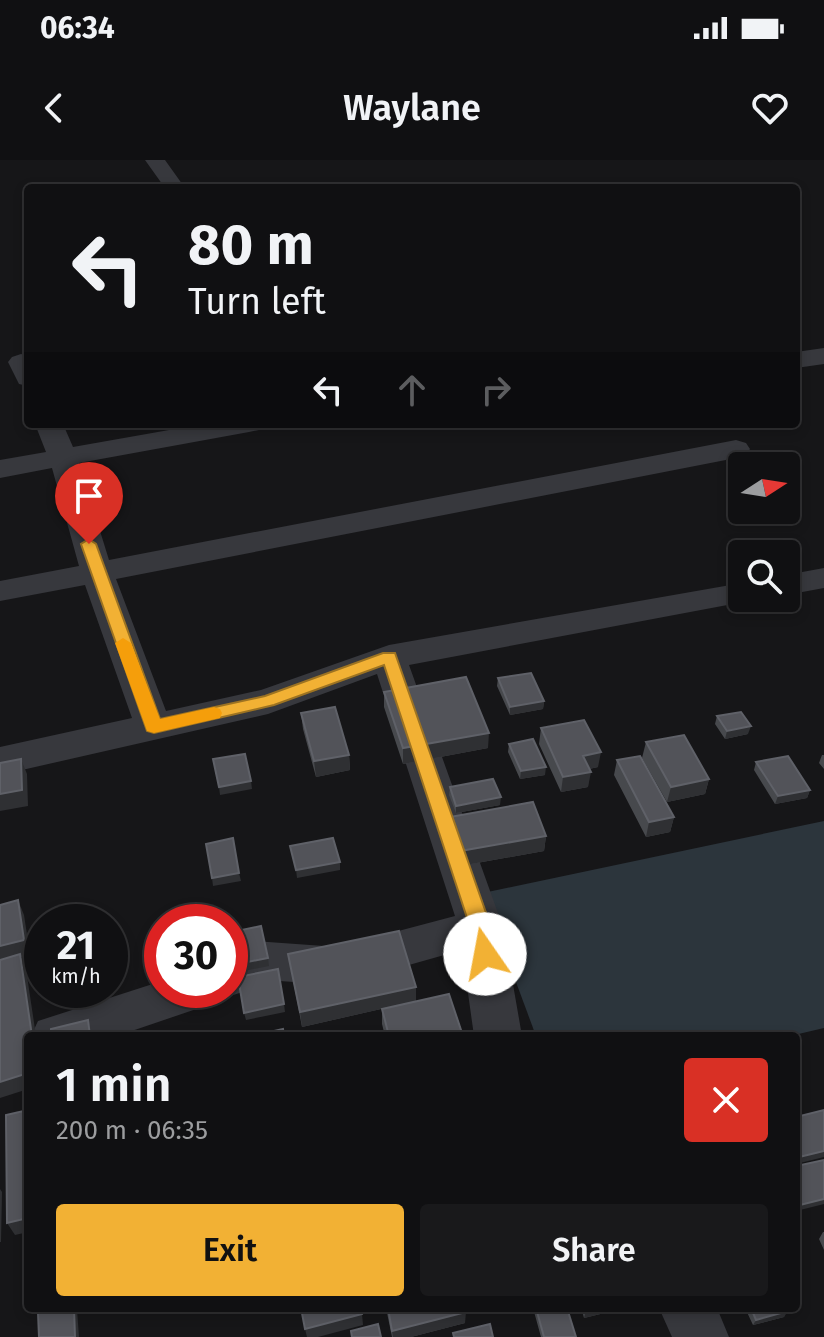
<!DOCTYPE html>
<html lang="en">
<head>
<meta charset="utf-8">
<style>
	body { margin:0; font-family:"Fira Sans",sans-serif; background:#19191b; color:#f1f3f6; height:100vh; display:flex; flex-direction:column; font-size:30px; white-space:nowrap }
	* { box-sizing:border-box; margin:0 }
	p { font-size:26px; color:#9c9d9f }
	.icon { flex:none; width:44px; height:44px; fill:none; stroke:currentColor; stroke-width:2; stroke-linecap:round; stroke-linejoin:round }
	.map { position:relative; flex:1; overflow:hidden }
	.sheet { position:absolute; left:24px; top:872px; width:776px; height:280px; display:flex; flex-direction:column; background:#101012; border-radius:8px; box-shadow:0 4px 12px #0003,0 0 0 2px #303032 }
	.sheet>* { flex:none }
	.guide { position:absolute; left:24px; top:24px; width:776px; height:244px; border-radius:8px; box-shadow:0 4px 12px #0003,0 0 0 2px #303032; background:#101012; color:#f1f3f6; overflow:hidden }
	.needle { width:52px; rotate:78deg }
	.buttons { position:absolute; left:728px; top:292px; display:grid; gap:16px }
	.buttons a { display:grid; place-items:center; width:72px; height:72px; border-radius:8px; background:#101012; box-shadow:0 4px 12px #0003,0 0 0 2px #303032; font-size:40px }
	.speed { position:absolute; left:24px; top:744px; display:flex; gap:16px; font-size:40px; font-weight:700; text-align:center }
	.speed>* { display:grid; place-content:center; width:104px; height:104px; border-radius:50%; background:#101012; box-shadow:0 4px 12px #0003,0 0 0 2px #303032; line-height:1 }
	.speed small { font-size:20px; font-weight:400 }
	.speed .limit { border:12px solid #d22; background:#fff; color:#111 }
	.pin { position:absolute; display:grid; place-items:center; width:68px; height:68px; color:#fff; margin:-82px -34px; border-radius:50% 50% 50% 0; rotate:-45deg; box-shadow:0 0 8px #0007 }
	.pin .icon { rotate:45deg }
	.me { position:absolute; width:88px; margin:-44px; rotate:348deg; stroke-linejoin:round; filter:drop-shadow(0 0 6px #0008) }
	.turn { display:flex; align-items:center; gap:28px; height:168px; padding:0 32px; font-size:36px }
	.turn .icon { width:104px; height:104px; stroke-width:2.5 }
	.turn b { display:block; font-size:56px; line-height:68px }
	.lanes { display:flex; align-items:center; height:76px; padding:0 32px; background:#0003; justify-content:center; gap:40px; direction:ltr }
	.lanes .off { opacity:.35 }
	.round { display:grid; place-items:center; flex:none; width:84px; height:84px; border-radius:8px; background:#19191b }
	.overview { display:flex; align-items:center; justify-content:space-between; height:136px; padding:0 32px }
	h1 { font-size:48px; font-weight:600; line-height:60px }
	.button { display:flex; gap:16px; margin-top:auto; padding:16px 32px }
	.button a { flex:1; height:92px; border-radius:8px; background:#f2b134; color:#111; font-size:32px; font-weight:600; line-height:92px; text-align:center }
	.button a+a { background:#19191b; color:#f1f3f6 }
	.status { display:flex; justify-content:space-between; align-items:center; height:56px; padding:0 40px; background:#101012; direction:ltr }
	.status svg { height:22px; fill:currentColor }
	header { display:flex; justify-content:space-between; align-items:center; height:104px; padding:0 32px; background:#101012; font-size:36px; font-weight:600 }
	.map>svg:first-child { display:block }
</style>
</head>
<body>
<div class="status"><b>06:34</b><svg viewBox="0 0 49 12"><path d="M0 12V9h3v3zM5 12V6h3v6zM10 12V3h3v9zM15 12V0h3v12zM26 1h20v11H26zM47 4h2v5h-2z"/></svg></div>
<header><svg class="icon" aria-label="back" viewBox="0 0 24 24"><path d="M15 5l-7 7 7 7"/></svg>Waylane<svg class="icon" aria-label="heart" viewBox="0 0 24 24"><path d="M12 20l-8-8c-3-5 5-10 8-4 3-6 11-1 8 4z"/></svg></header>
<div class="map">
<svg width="824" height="1177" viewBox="0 0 824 1177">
	<rect width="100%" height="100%" fill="#161618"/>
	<path fill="#2c353c" d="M824 661V868L790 876H536L483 733Z"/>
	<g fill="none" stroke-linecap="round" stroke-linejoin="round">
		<path fill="#37383d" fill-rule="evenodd" d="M145 0H165L185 28H165Z
			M824 188V204L796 208V192Z
			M21 194 28 196V226L19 224 8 202 12 197Z
			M35 264H63L73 287 203 264H263L259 270 249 272 79 303 109 400 736 280 746 283 750 289 746 295 736 298 116 419 166 551 261 530 389 485 742 423V438H755L754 440 409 505 503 767 522 876H474L462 790 338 825 252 819 246 831 230 836 217 832 211 844 117 876H31L38 861 162 821V830H230V783L239 780 338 787 455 756 377 514 268 554 0 615V587L132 558 85 425 0 441V421L79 406 52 308 0 318V300L46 292Z
			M824 408V428L786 435V415Z
			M659 1148H717L729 1177H672Z"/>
	</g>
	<path fill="#47494d" d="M498 518 544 541 543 549 510 555 497 526Z
		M384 532 488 588 403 604 384 547Z
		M301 553 349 595 350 610 316 617 303 569Z
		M717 556 748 574 725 579 715 564Z
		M541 568 598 607 589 609 588 627 561 632 539 584Z
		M646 582 709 619 705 634 667 642 642 598Z
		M509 584 545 615 520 619 508 592Z
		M822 595H824V609L819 603Z
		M617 600 674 657 670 672 646 677 614 615Z
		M756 602 810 630 807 638 775 644 754 610Z
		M450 627 500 645 456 653 449 635Z
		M450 657 546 676 544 691 460 706 449 672Z
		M288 794 416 827V841L302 867Z
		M382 849 463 876H385L382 864Z
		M823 1072H824V1090L819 1079Z
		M386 1148H465V1163L411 1177H392Z
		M533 1148H567L576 1177H541Z
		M581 1148H625L584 1158Z
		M745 1148H787L784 1157 753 1165Z"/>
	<path fill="#2f3033" d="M544 541 543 549 510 555V547Z
		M751 566 748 574 725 579 727 571Z
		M489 573 488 588 403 604V588Z
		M601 592 598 607 580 611 583 596Z
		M349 595 350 610 316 617 314 601Z
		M21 599 27 614 28 646 0 651V634Z
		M546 607 545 615 520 619 521 611Z
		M591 612 588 627 561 632 563 617Z
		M709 619 705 634 667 642 671 627Z
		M251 621 252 629 220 635 219 627Z
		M810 630 807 638 775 644 778 636Z
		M501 637 500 645 456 653V646Z
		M674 657 670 672 646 677 649 662Z
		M546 676 544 691 460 706V691Z
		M340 702V710L297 718 296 710Z
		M239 713 241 721 213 726 212 718Z
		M18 740 24 755 30 794 21 797 26 809 36 876H32L0 803V786Z
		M268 798 269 806 239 812 237 804Z
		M416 827V841L302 867 300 852Z
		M284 844 285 852 246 860 244 853Z
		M28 913V929L0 938V922Z
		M824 991V997L796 1004 799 997Z
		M0 1029 2 1032 1 1082H0Z
		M824 1039V1044L796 1051V1046Z
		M28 1058V1072L15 1075 7 1063Z
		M74 1148 77 1149 79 1177H75Z
		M587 1148H625L584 1158Z
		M788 1151 784 1157 753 1165 756 1160Z
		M466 1152 465 1163 411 1177H393L392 1171Z
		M362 1154 363 1165 318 1177H307L305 1169Z"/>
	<path fill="#525359" stroke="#5f6168" stroke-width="2" d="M140 24 142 28H123L122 26Z
		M531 513 544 541 510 547 498 518Z
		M466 517 489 573 403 588 384 532Z
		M335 547 349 595 314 601 301 553Z
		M741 552 751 566 727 571 717 556Z
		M584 560 601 592 583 596 591 612 563 617 541 568Z
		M684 575 709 619 671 627 646 582Z
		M533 579 546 607 521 611 509 584Z
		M245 594 251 621 219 627 213 599Z
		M640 596 674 657 649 662 617 600Z
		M788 596 810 630 778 636 756 602Z
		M21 599 22 630 0 634V603Z
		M493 619 501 637 456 646 450 627Z
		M533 642 546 676 460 691 450 657Z
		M233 678 239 713 212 718 206 684Z
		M333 678 340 702 296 710 290 686Z
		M18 740 24 780 0 786V745Z
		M261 766 268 798 237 804 232 772Z
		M399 771 416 827 300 852 288 794Z
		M20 794 32 876H28V913L0 922V800Z
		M278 809 284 844 244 853 238 817Z
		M449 834 463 876H389L382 849Z
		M88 860 90 876H51V869Z
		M283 869 284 876H252Z
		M28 950V1058L7 1063 6 955Z
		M824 950V991L799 997 796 990V957Z
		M824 1000V1039L796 1046V1006Z
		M56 1148H74L75 1177H39L38 1153Z
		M301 1148H361L362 1154 305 1169Z
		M388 1148H465L466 1152 392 1171Z
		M536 1148H567L576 1177H544Z
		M751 1148H787L788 1151 756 1160Z
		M378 1164 381 1177H352L351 1171Z
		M490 1164 493 1177H454L453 1173Z"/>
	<path fill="#f2b134" stroke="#9d7322" stroke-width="2" d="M89 379 96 384 160 559 265 536 383 493H395L491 767 496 794 493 800 485 803 477 800 470 767 384 505 274 545 154 573 147 571 81 384Z"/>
	<path fill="#f59e0b" d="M123 478 131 483 160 559 214 547 220 549 222 553 220 558 154 573 147 571 115 483Z"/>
</svg>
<div class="buttons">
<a><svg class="needle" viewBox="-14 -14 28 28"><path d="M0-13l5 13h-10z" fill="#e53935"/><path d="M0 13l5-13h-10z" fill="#9c9d9f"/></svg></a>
<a><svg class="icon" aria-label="search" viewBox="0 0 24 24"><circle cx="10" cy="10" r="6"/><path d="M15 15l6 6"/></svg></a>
</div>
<div class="speed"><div>21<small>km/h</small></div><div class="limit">30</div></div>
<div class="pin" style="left:89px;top:384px;background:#d93025"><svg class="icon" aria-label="arrive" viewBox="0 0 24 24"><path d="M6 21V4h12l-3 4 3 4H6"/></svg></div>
<svg class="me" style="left:485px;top:794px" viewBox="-20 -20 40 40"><circle r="19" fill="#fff"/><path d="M0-13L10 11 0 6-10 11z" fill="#f2b134"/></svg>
<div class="guide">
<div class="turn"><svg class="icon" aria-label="left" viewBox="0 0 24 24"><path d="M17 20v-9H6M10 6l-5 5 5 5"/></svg><div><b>80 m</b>Turn left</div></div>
<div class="lanes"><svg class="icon" aria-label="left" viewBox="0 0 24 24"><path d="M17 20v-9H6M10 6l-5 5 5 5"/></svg><svg class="icon off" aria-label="ahead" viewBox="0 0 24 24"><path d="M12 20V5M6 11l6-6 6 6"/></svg><svg class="icon off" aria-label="right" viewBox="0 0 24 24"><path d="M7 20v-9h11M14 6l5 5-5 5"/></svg></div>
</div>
<section class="sheet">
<div class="overview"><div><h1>1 min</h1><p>200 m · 06:35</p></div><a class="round" style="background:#d93025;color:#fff"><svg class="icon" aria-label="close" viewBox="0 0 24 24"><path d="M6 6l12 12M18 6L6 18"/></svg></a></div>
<div class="button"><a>Exit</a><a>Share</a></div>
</section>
</div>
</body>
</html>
